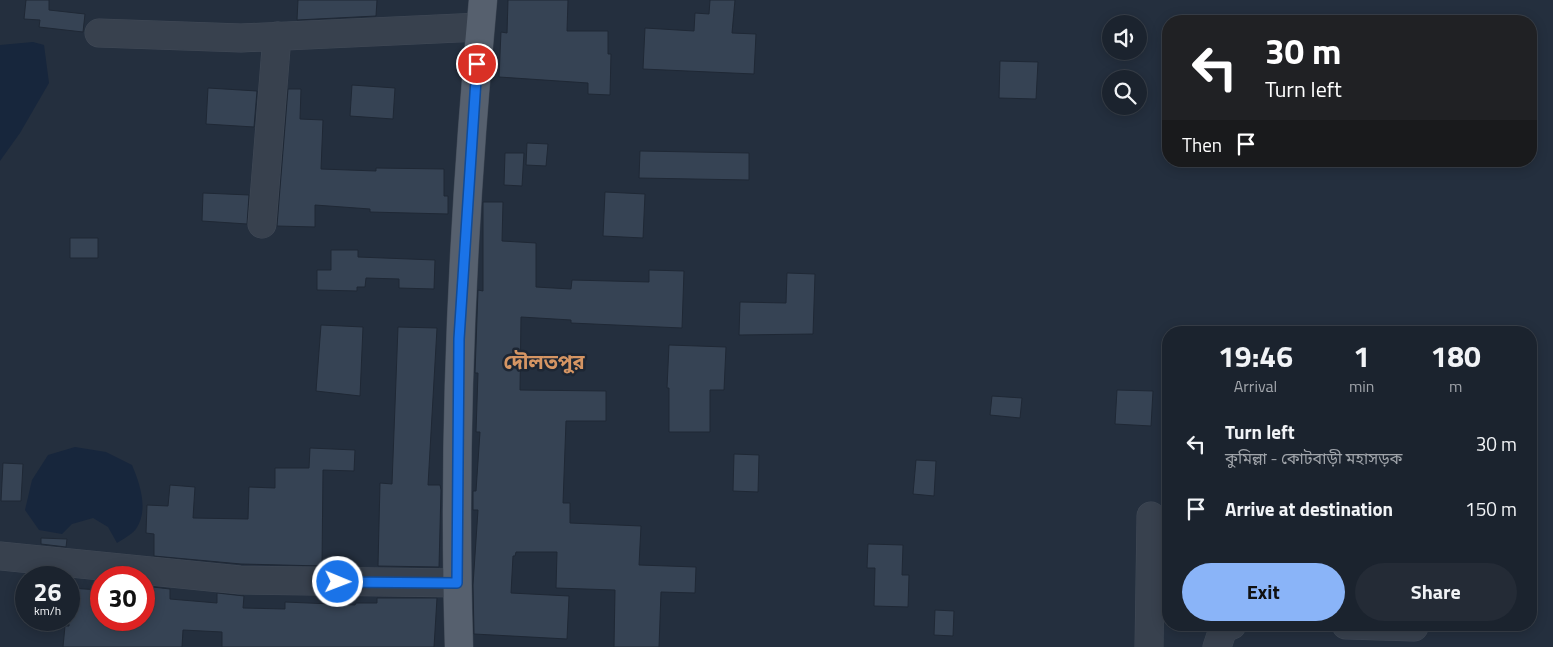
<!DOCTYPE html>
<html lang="en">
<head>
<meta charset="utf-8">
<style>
	body { margin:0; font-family:"Titillium Web","Noto Sans Bengali",sans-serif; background:#242b36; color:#f1f3f6; height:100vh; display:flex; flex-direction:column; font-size:19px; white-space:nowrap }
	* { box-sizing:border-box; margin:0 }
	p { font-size:16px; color:#a0a4aa }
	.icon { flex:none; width:28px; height:28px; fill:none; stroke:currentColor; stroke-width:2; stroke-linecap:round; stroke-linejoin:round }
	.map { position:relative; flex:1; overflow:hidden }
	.panel { position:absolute; left:1162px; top:326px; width:375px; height:305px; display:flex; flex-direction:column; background:#1b232e; border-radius:20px; box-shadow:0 2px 12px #0003,0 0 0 1px #39404a }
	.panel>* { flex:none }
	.top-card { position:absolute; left:1162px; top:15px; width:375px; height:152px; border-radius:20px; box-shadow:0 2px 12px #0003,0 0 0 1px #39404a; background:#202124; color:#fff; overflow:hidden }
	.buttons { position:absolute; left:1102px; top:15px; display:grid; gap:10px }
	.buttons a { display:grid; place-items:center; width:45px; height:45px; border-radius:50%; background:#1b232e; box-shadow:0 2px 12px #0003,0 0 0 1px #39404a; font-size:25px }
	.speed { position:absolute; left:15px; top:566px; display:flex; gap:10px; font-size:25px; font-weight:700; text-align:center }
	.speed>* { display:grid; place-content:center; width:65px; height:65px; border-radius:50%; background:#1b232e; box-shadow:0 2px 12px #0003,0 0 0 1px #39404a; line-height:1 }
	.speed small { font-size:12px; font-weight:400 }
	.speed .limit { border:8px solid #d22; background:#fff; color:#111 }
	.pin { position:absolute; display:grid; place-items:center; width:42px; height:42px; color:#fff; margin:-21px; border:2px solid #fff; border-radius:50%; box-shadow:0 1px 5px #0007 }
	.me { position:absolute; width:55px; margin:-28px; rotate:91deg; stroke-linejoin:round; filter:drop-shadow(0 0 4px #0008) }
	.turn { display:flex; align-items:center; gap:18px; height:105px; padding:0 20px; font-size:22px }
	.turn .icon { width:65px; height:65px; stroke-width:2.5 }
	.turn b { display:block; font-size:35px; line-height:42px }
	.then { display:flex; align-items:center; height:48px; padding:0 20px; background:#0003; gap:10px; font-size:19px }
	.eta { display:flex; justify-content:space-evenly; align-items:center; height:85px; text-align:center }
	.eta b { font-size:30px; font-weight:700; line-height:35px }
	.primary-button { display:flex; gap:10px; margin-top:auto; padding:10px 20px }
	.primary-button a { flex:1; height:58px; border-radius:30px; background:#8ab4f8; color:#111; font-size:20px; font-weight:700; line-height:58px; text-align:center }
	.primary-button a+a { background:#242b36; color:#f1f3f6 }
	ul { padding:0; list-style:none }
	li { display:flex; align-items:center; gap:15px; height:65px; padding:0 20px }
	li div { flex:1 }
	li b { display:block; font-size:19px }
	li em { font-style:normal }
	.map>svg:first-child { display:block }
</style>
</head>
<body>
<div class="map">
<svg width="1553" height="647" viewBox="0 0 1553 647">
	<rect width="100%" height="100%" fill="#242f3e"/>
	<path fill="#17263c" d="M33 42 44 45 49 83 20 133 0 161V45Z
		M75 447 106 452 132 465C140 484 149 510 136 529 131 535 123 539 117 543L108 527 93 518 72 524 62 534 39 530 25 510 32 480 48 455Z"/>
	<path fill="#364354" stroke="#1f2835" d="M26 0H49V10L85 14 83 32 39 27 40 20 24 19Z
		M298 0H377L376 16 297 20Z
		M508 0H568L567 31H608V54H611L610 95 588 94V83L499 77 501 32 507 33Z
		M710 0H735L732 33 756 34 754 74 643 69 645 28 694 31 695 13 709 14Z
		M1000 61 1038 62 1036 99 999 98Z
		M352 85 395 88 393 119 350 116Z
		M208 88 257 91 254 127 206 124Z
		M288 89H301L300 119 323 120 321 169 376 171V168L444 169V196H448V214L370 212V209L315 205V227L277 226Z
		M527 143 548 144 546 166 526 165Z
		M640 151 749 153V180L639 178Z
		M505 153H524L522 186 504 185Z
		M605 192 645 194 643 238 603 236Z
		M203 193 249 195 247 224 202 221Z
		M483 202H503L502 241 536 243V287L571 289 572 280 649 282V270L684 271 682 328 571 323V320L521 317 520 390 606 391V421H566L563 503H570V523L641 526 639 565 696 567 695 593 661 592 659 647H614L615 590 556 588 557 552H516L515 556H513L511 593 569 596 567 639 474 634 473 585 478 510H473V491H476L480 432H476L478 373H475L478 290 483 291Z
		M70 238H98V258H70Z
		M331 250H358V257L435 260 434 289 399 288V279L366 278 365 287H357V291L317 290V270H331Z
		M787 273 815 274 813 334 739 335 740 302 786 303Z
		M321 325 363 327 360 396 316 391Z
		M398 327 437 328 428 485H440L441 490 439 567 378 566 380 483 392 484Z
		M669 345 726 347 724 390H710V432H669V388H667Z
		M1117 390 1153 391 1151 426 1115 424Z
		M992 396 1022 398 1020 418 990 415Z
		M310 448 355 450 354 471 323 470 322 566 241 564 154 556V534L146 533 147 505 168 506 170 485 195 487 193 518 248 519 249 487 275 488V468H309Z
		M734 454 759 455 758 492 733 491Z
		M916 460 936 461 934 496 913 494Z
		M3 463 23 464 21 501H1Z
		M41 538 67 539 66 547 41 544Z
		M868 544 903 545 902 575H909L908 607 874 606 875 568H867Z
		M144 586 170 589V599L217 603V593L244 596 243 608 285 609V602L355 605 356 603H377V598H437L434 647H222V632L183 630 182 647H63L65 626H69V588L101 590V620H144Z
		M935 610 954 611 953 636 934 635Z"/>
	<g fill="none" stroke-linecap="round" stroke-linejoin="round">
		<defs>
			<path id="minor" d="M99 33 241 38 480 27
				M262 224 277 36
				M0 556 240 580 457 583
				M1346 625 1414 627
				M1149 647 1151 516
				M1217 647 1223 629 1232 625"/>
			<path id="major" d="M459 647C452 431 463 215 483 0"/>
		</defs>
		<use href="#minor" stroke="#414a57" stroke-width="29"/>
		<use href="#major" stroke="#414a57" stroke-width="29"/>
		<use href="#minor" stroke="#38414e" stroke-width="28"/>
		<use href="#major" stroke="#56606e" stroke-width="28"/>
	</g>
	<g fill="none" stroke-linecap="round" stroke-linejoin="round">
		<defs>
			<path id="route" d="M338 582 457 583 459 339 477 64"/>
		</defs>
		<use href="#route" stroke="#114b97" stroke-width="12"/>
		<use href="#route" stroke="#1a73e8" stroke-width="9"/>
	</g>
	<g text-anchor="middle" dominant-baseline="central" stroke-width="5" stroke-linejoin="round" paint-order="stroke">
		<g font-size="20" font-weight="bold" fill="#d59563" stroke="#1d2633">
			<text x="544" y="361">দৌলতপুর</text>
		</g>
	</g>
</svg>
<div class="buttons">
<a><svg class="icon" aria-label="sound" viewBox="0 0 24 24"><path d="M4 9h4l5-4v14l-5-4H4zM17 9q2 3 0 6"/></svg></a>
<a><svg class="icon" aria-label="search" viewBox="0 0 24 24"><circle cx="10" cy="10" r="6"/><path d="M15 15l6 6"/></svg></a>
</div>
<div class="speed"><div>26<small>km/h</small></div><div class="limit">30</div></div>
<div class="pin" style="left:477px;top:64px;background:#d93025"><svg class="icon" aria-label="arrive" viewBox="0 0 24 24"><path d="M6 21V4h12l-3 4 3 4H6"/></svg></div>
<svg class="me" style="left:338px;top:582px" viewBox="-20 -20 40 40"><circle r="17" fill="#1a73e8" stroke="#fff" stroke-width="3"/><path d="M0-11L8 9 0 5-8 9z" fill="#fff"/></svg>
<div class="top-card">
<div class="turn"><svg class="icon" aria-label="left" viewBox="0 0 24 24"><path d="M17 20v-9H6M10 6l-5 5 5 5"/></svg><div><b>30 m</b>Turn left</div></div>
<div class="then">Then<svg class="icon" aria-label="arrive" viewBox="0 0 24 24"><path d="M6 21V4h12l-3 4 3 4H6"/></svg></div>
</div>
<section class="panel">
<div class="eta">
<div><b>19:46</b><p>Arrival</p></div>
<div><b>1</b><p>min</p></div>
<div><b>180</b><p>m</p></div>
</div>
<ul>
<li><svg class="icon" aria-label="left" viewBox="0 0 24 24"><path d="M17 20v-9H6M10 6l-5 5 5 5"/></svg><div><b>Turn left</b><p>কুমিল্লা - কোটবাড়ী মহাসড়ক</p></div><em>30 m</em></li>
<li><svg class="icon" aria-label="arrive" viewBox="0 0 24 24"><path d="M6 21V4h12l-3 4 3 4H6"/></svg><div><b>Arrive at destination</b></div><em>150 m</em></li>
</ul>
<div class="primary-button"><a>Exit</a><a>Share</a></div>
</section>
</div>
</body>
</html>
